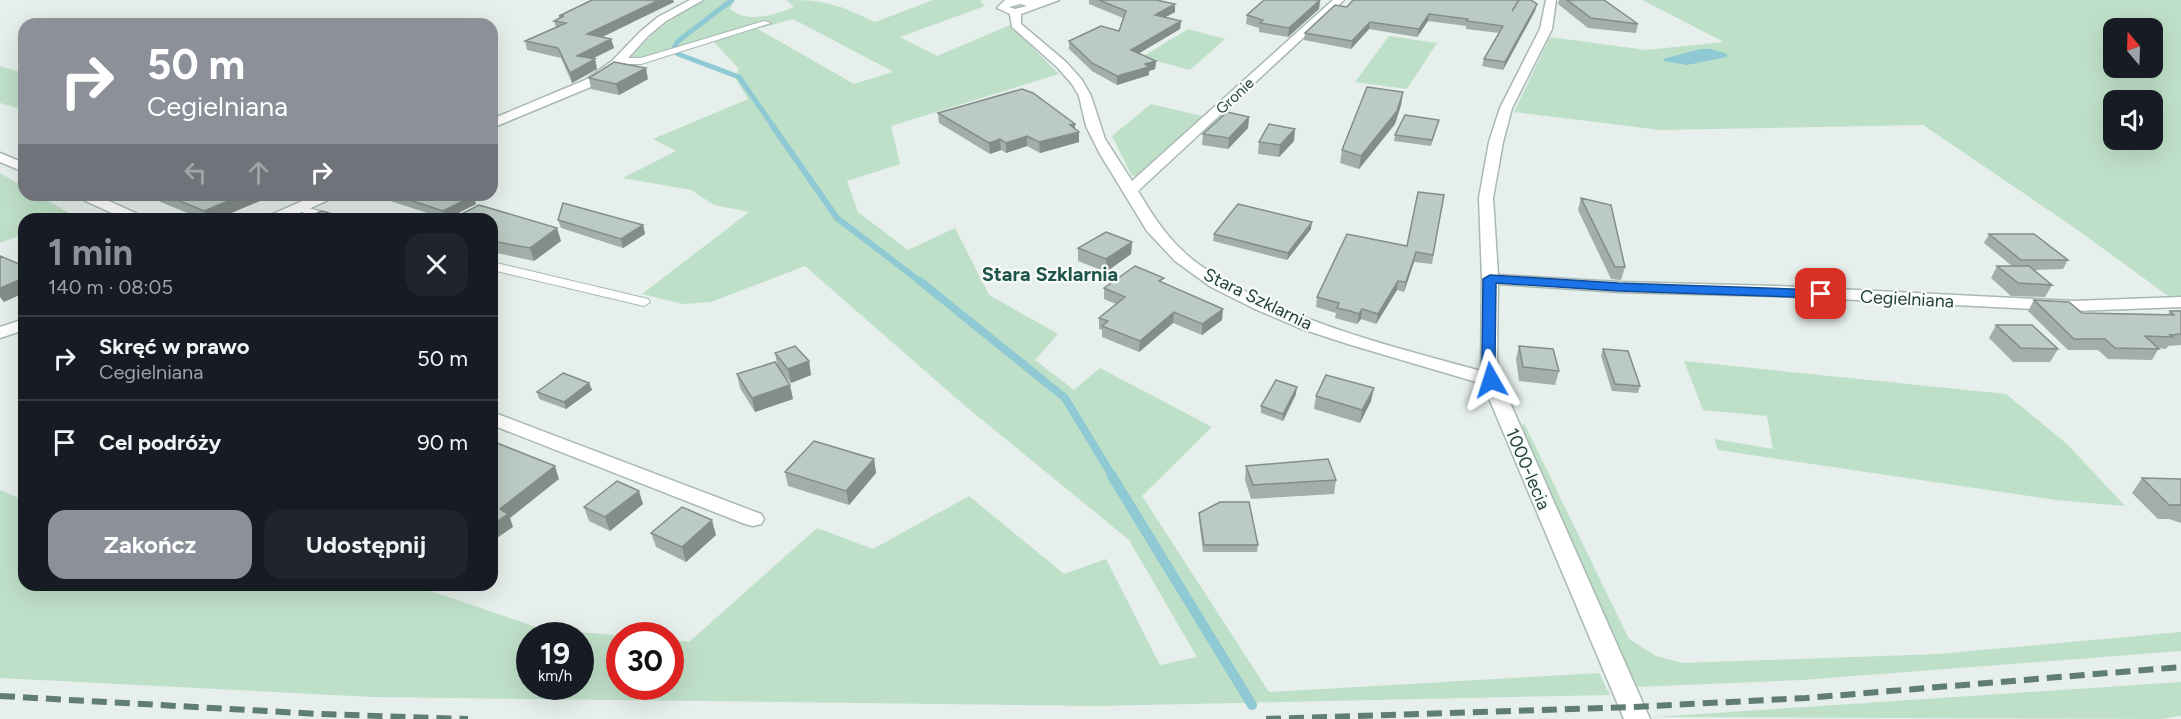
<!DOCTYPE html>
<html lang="pl">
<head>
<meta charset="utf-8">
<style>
	body { margin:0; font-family:Figtree,sans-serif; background:#20242c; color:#f1f3f6; height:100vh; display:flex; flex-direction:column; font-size:22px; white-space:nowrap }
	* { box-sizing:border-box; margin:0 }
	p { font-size:20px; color:#9ea1a6 }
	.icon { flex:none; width:33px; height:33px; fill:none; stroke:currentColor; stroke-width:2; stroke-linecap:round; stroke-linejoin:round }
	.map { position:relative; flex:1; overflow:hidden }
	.panel { position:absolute; left:18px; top:213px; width:480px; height:378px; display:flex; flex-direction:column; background:#171b24; border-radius:18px; box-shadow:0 6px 24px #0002 }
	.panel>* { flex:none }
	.banner { position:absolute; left:18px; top:18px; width:480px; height:183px; border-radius:18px; box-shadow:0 6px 24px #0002; background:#8c9099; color:#fff; overflow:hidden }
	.needle { width:39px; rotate:341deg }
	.controls { position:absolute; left:2103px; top:18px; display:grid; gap:12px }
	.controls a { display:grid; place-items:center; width:60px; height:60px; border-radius:12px; background:#171b24; box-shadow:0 6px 24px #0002; font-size:30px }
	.speed { position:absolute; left:516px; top:622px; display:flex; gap:12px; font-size:30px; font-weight:700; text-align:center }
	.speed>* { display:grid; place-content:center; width:78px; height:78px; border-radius:50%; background:#171b24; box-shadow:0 6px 24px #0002; line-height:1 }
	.speed small { font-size:15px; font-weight:400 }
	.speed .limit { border:9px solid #d22; background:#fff; color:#111 }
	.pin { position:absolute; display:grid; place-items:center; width:51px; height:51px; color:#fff; margin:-26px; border-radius:12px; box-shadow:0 3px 9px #0006 }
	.me { position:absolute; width:66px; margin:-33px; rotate:354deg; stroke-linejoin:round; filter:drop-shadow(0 0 4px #0008) }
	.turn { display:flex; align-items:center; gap:21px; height:126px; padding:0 30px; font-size:27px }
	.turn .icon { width:78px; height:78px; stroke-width:2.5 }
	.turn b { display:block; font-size:42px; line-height:51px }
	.lanes { display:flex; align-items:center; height:57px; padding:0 30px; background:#0003; justify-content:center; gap:30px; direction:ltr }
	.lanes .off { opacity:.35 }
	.round { display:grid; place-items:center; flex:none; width:63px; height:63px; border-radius:18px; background:#20242c }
	.summary { display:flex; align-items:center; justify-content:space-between; height:102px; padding:0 30px }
	h1 { font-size:36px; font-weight:700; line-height:45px; color:#8c9099 }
	.cta { display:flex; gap:12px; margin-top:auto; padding:12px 30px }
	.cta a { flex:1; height:69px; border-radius:18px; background:#8c9099; color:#fff; font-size:24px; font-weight:700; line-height:69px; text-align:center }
	.cta a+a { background:#20242c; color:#f1f3f6 }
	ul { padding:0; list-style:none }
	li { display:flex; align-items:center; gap:18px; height:84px; padding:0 30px; border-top:2px solid #363941 }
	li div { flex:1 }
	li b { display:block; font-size:22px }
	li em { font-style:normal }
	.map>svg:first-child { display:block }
</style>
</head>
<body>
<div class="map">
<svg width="2181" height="719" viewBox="0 0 2181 719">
	<rect width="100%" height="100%" fill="#e6efeb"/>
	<path fill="#bfe0c8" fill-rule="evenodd" d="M704 0H735L730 9C749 24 774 15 794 7L787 0C827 0 839 5 875 22L933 0H980L985 6 900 37 937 56 1010 25 1059 74 891 126 900 164 847 181 858 212 908 250 955 228 989 295 1058 334 1035 360 1074 390 1100 368 1212 427 1142 496 1269 692 1599 673 1610 695 1096 706 373 697 0 678V490L24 500V585H413L542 629 625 636H620V687H670L671 640 689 642 817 528 873 549 969 496 1064 574 1106 559 1160 665 1197 657 1129 540 964 405 805 266 711 302 683 304 642 294 749 212 714 205 691 190 623 178 676 151 653 139 748 99 735 78 739 69 713 41 644 58 630 59C653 31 673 17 704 0ZM793 19 892 71V72L854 84 758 29ZM530 636H580V687H530Z
		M1642 0H2181V297L2171 298 2072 226 1923 125 1661 130 1514 112 1550 37 1646 50 1724 42ZM2114 28H2152V68H2114ZM2114 100H2152V140H2114Z
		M1188 29 1225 39 1190 70 1142 57Z
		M1389 36 1437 43 1407 89 1355 82Z
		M0 66 24 73V110L0 103Z
		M1151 104 1206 117 1141 175 1132 176 1112 136Z
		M0 173 24 187V195H38L74 216 65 219H24V234L0 243Z
		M1684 361 2006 394 2067 444 2125 506 2056 500 1718 450 1714 439 1773 449 1767 416 1703 410Z
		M1524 423 1629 639 1656 656 1683 663 1938 654 2181 632V651L1802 680 1636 687 1519 431Z
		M2181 682V716L2160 719 1654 717Z"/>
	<path fill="#8ec9d4" d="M1700 49H1711L1727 54V57L1687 65 1664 61 1663 59Z"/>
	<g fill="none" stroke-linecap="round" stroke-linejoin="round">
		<path stroke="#8ec9d4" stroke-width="5" d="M674 48 678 41 732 0
			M678 54 739 77 773 126"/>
		<path stroke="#8ec9d4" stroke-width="6" d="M772 125 837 218 922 283"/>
		<path stroke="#8ec9d4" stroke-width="8" d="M920 281 1065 398 1113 477"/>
		<path stroke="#8ec9d4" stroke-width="10" d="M1112 476 1252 705"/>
		<defs>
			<path id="service" d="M764 21 771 23 641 64H620L616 61 620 58H641Z
				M299 205 340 217 342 219H324L295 210V206Z
				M492 262 648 299 650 302 644 306 492 270Z"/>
			<path id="minor" d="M690 0H703L666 21 648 36 620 67 593 86 492 128V119L585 80 612 61 640 32 658 17Z
				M1059 0 1021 14V24L1066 62 1082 80 1091 96 1105 139 1132 181 1333 0H1344L1138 191C1152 214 1164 234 1185 253 1202 269 1225 281 1247 292 1320 329 1401 349 1481 371L1482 279 1479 198 1489 142 1500 108 1540 29 1546 0H1556L1552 29 1512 108 1503 142 1493 198 1498 275 1619 282 1776 286 2074 301 2181 297V307L2074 311 1776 296 1619 292 1498 284 1497 359 1500 380 1650 719H1624L1483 384 1351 345 1302 329 1255 309 1211 287 1175 261 1147 231 1100 154 1086 126 1079 96 1072 84 1057 67 1012 27 1010 14 997 8 1005 0ZM1021 4 1027 6 1015 9 1009 7Z
				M0 153 24 163V172L0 162Z
				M77 195H96L142 216 145 219H125L79 198Z
				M316 195H335L333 198 286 219H265L268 216Z
				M24 319V330L0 338V327Z
				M492 412 761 514 764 519 761 524 753 526 745 524 492 425Z"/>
		</defs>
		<use href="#service" stroke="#a8b8b2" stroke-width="2"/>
		<use href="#minor" stroke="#a8b8b2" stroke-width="3"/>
		<use href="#service" fill="#fff" fill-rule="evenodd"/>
		<use href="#minor" fill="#fff" fill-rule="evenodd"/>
		<path stroke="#5f7d75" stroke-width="6" stroke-dasharray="15 8" stroke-linecap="butt" d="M0 696 319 714 468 719
			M1266 719 1632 707 1806 698 2181 667"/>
	</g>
	<path fill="#a1aea9" d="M592 0H673L674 2 602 37 611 39 614 48 592 59H595L597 69 572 83 561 58 527 50 525 41 556 27 554 21 560 18 559 16Z
		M1089 0H1156L1175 12 1165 17 1181 21 1180 29 1139 53 1156 61 1155 69 1149 71V75L1117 85 1092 71 1069 49V41L1119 31 1123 18 1089 4Z
		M1320 0 1319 9 1288 37 1259 32V28L1246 24 1247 15Z
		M1559 0H1604L1638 24 1636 33 1588 28 1558 4Z
		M1537 4 1535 11 1503 70 1482 66 1484 59 1499 33 1466 29V26L1428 21 1417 37 1369 29 1351 49 1304 40 1305 33 1347 7Z
		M589 78 648 79 619 95 591 89Z
		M1403 92 1401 105 1395 124 1359 169 1340 163 1342 150Z
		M938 113 1075 130 1079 142 1040 153 1027 146 1006 153 1001 150 990 154 939 123Z
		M1249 117 1248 128 1228 149 1202 145 1203 134Z
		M1439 120 1431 146 1394 141 1395 135Z
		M1294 141 1279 157 1258 154 1259 142Z
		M144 195H274L217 219H202Z
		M377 195H471L473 196 476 204 446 219 378 197Z
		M1444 195 1432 264 1414 262 1404 292 1397 290 1376 324 1361 319 1357 324 1335 318 1336 313 1316 307 1317 297 1407 246Z
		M1581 198 1625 267 1621 280 1611 279 1578 210Z
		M492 219 561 241 534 261 492 252Z
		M558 220 643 225 645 234 623 248 561 228Z
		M1311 229 1287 260 1213 241 1214 234Z
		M1989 234 2068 260 2063 269 2033 270 2052 285 2045 297 2011 296 1991 278 1997 266H2012L1984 243Z
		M1132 242 1131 254 1106 272 1078 261V248Z
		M1163 283 1222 320 1202 335 1173 323 1139 352 1102 337V330L1099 329V318L1116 304 1104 299V288Z
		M2034 300 2082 313 2168 314 2170 311H2181V345L2168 346 2166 349 2159 348 2152 360 2108 359 2098 350H2068L2028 311Z
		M1996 325 2058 349 2050 362H2013L1989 338Z
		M1519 346 1559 371 1555 385 1519 381 1516 359Z
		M1603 349 1640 386 1638 393 1612 391 1601 356Z
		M775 353 809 361 811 375 791 383 783 374 793 399 755 412 740 388 737 374 777 364Z
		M589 383 592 390 566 409 539 399 537 392Z
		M1296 394 1283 421 1261 413V406Z
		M1316 396 1371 401 1360 423 1314 409Z
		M874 459 876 473 849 505 788 486 785 472Z
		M1246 466 1336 480 1334 494 1251 499 1245 480Z
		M2142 478 2181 479V523L2169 519H2158L2132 493Z
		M643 504 610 531 589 521 584 507Z
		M1199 513 1258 545 1257 552H1203L1199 520Z
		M651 533 716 535 686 562 656 547Z"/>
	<path fill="#838d89" d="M659 0H673L674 2 590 43 587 34Z
		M1320 0 1319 9 1288 37 1289 28Z
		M1175 4V12L1155 23V15Z
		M1537 4 1535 11 1503 70 1505 62Z
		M1429 14 1428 21 1417 37 1419 29Z
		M1181 21 1180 29 1131 58V50Z
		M1370 22 1369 29 1351 49 1352 41Z
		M611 39 614 48 579 65 577 56Z
		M595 59 597 69 572 83 570 73Z
		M1156 61 1155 69 1149 71V75L1117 85V76L1145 64Z
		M646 68 648 79 619 95 616 84Z
		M1403 92 1401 105 1395 124 1359 169 1361 156Z
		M1249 117 1248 128 1228 149 1229 138Z
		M1075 124V133L1079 132V142L1040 153 1039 142 1070 125Z
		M1295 129 1294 141 1279 157 1280 145Z
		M1027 136V146L1006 153V143Z
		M1000 139 1001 150 990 154 989 143Z
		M243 195H274L217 219H208L204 211Z
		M473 196 476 204 446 219 443 211Z
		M1312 222 1311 229 1287 260 1288 253Z
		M643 225 645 234 623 248 621 239Z
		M557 228 561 241 534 261 530 248Z
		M1132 242 1131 254 1106 272V259Z
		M1416 252 1414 262 1404 292 1406 282Z
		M24 278V293L4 302 0 297V288Z
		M1398 281 1397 290 1376 324 1378 314Z
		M1223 309 1222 320 1202 335V324Z
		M1362 309 1361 319 1357 324 1359 314Z
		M1174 312 1173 323 1139 352 1140 341Z
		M809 361 811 375 791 383 788 369Z
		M589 383 592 390 566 409 564 402Z
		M790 385 793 399 755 412 752 398Z
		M1297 387 1296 394 1283 421V414Z
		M1374 388 1371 401 1360 423 1362 410Z
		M874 459 876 473 849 505 846 491Z
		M555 466 559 479 510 518 513 527 494 540 492 535V525L500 509Z
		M639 491 643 504 610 531 605 517Z
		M712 520 716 535 686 562 682 547Z"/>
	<path fill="#bbcac4" stroke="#838d89" stroke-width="1.5" d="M592 0H659L587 34 611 39 577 56 595 59 570 73 558 48 525 41 566 23 554 21 564 16H559Z
		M1099 0H1156L1175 4 1155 15 1181 21 1131 50 1156 61 1145 64 1149 67 1117 76 1092 63 1069 41 1101 26 1119 31 1126 11Z
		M1264 0H1320L1289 28 1260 23 1263 20 1247 15Z
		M1353 0H1519L1512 11 1519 0H1531L1537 4 1505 62 1484 59 1503 26 1467 21 1468 19 1429 14 1419 29 1370 22 1352 41 1305 33 1335 5 1347 7Z
		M1567 0H1604L1638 24 1591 18Z
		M614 62 646 68 616 84 589 78Z
		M1367 87 1403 92 1397 111 1361 156 1342 150Z
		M1022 89 1033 93 1075 124 1070 125 1079 132 1039 142 1027 136 1006 143 1000 139 989 143 938 113Z
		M1227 112 1249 117 1229 138 1203 134Z
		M1405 115 1439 120 1432 140 1395 135Z
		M1269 124 1295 129 1280 145 1259 142Z
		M1418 192 1444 195 1433 255 1416 252 1406 282 1398 281 1378 314 1362 309 1359 314 1350 311 1337 308 1339 303 1317 297 1347 234 1407 246Z
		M165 195H243L204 211Z
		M394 195H471L473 196 443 211Z
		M1581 198 1611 205 1625 267H1615Z
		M563 203 643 225 621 239 558 220Z
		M1238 204 1312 222 1288 253 1214 234Z
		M479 205 557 228 530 248 492 241V219H452Z
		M322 211 349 219H304Z
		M1106 232 1132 242 1106 259 1078 248Z
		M1989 234H2034L2068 260H2021Z
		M0 256 24 266V278L0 288Z
		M1135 266 1164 278 1159 281 1223 309 1202 324 1174 312 1140 341 1102 326 1108 321 1099 318 1125 297 1104 288Z
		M1997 266H2029L2052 285 2018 283Z
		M2034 300 2069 302 2082 313 2174 315 2170 311H2181V334L2170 335 2173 337 2145 336 2159 349 2115 348 2105 339H2074Z
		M1996 325H2032L2058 349 2021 348Z
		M795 346 809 361 788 369 775 353Z
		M1519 346 1553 349 1559 371 1523 367Z
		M1603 349 1628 351 1640 386 1615 384Z
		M775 362 790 385 752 398 737 374Z
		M563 373 589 383 564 402 537 392Z
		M1326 375 1374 388 1362 410 1316 396Z
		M1276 380 1297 387 1283 414 1261 406Z
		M492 441 555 466 500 509 508 514 492 525Z
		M814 441 874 459 846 491 785 472Z
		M1328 459 1336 480 1253 485 1246 466Z
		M2142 478 2181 479V505H2169Z
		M617 481 639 491 605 517 584 507Z
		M1220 502H1249L1258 545H1204L1199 513Z
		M682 507 712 520 682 547 651 533Z"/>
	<path fill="#1a73e8" stroke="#114b97" stroke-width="1.5" d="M1490 275 1618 283 1821 290 1827 294 1821 298 1618 291 1496 283 1495 359 1498 380 1491 384 1484 380 1482 359 1483 279Z"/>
	<g text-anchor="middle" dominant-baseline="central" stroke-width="4.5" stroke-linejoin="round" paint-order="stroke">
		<g font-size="15" fill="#24423a" stroke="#f7fbf9">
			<text transform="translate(1235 96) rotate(-43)">Gronie</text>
		</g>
		<g font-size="18" fill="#24423a" stroke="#f7fbf9">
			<text transform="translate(1258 299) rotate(26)">Stara Szklarnia</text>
			<text transform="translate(1907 299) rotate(3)">Cegielniana</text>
			<text transform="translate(1528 469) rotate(67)">1000-lecia</text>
		</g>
		<g font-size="20" font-weight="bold" fill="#1f5548" stroke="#f7fbf9">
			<text x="1050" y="274">Stara Szklarnia</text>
		</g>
	</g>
</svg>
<div class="controls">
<a><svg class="needle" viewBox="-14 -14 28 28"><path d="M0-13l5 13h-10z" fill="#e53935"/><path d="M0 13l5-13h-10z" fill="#9ea1a6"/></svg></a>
<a><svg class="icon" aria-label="sound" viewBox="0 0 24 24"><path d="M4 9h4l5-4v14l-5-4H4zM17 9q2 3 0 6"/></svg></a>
</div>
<div class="speed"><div>19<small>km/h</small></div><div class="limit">30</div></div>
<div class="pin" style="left:1821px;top:294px;background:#d93025"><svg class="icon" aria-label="arrive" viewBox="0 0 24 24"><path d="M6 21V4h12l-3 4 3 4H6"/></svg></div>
<svg class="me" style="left:1491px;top:380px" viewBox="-20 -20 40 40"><path d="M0-17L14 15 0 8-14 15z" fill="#1a73e8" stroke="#fff" stroke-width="4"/></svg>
<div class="banner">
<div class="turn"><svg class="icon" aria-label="right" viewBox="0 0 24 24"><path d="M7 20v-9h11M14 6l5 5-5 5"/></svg><div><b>50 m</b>Cegielniana</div></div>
<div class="lanes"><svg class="icon off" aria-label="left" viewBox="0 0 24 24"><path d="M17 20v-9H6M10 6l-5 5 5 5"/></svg><svg class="icon off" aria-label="ahead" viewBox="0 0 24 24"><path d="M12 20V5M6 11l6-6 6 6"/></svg><svg class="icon" aria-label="right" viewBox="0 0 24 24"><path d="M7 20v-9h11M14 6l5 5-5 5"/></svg></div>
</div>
<section class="panel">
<div class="summary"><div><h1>1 min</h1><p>140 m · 08:05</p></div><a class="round"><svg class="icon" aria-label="close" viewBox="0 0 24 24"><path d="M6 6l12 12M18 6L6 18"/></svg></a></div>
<ul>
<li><svg class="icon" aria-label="right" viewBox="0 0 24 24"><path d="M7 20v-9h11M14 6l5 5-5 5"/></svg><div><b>Skręć w prawo</b><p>Cegielniana</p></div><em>50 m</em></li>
<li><svg class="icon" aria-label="arrive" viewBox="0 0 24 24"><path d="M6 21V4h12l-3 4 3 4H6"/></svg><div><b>Cel podróży</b></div><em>90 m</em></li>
</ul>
<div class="cta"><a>Zakończ</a><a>Udostępnij</a></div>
</section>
</div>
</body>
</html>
